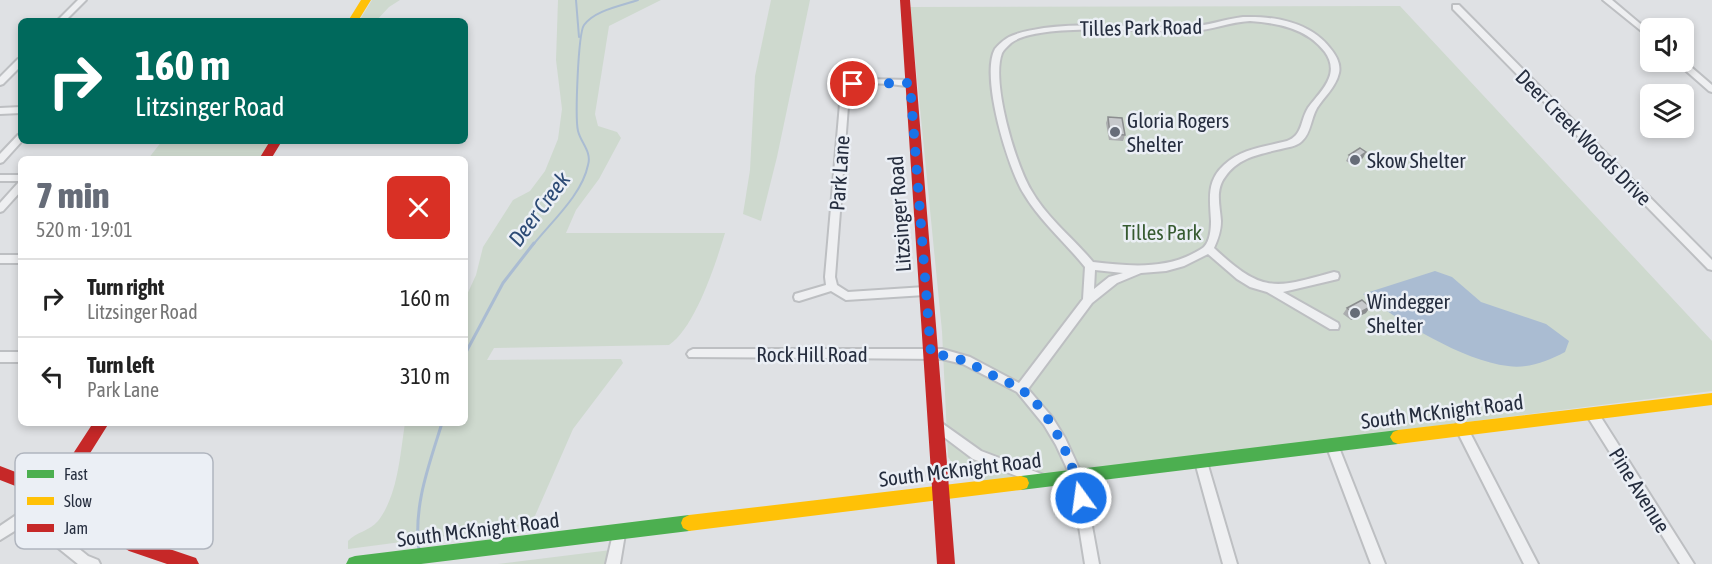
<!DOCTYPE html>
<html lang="en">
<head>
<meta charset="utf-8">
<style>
	body { margin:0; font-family:"Asap Condensed",sans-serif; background:#f6f6f6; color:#222; height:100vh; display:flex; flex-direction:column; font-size:22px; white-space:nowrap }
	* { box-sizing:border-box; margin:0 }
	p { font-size:20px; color:#767676 }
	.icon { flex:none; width:33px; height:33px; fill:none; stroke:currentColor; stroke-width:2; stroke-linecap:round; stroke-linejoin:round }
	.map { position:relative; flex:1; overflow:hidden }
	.drawer { position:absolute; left:18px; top:156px; width:450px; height:270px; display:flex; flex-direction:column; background:#fff; border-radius:9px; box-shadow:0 3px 9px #0003 }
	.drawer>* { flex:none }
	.hud { position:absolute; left:18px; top:18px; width:450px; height:126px; border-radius:9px; box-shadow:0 3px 9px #0003; background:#00695c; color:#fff; overflow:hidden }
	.controls { position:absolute; left:1640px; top:18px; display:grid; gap:12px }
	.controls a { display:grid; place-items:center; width:54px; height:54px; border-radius:9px; background:#fff; box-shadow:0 3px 9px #0003; font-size:30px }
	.pin { position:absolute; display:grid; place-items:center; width:51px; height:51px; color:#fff; margin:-26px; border:3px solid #fff; border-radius:50%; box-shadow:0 2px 6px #0007 }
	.me { position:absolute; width:66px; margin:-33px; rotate:346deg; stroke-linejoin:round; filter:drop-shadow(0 0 4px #0008) }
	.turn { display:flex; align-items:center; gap:21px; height:126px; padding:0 18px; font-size:27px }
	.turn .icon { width:78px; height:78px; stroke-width:2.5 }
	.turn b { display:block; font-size:42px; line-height:51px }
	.round { display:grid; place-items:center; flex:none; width:63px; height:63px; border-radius:9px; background:#f6f6f6 }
	.head { display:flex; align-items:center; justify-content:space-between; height:102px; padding:0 18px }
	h1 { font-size:36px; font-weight:800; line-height:45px; color:#666c78 }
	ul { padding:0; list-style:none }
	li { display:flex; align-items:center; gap:18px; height:78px; padding:0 18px; border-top:2px solid #e0e0e0 }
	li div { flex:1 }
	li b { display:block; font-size:22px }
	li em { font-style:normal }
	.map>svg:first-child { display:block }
</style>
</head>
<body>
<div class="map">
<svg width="1712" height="564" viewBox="0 0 1712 564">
	<rect width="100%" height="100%" fill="#dfe1e4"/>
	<path fill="#ced9ce" d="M372 0H400L389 7 376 21H359Z
		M558 0H661L609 26 595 114 598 126 617 132 621 138 599 179 576 210 566 233H725C716 263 695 328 669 345L494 348 487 360 621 359 623 363 573 429 531 525 348 549V541C356 532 370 531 378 521 398 495 400 455 405 423H465V299L476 275 483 247 513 200 530 191 545 171 558 139 562 109 556 60Z
		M771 0H810L777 157 761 221 743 214 750 170 755 76Z
		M1400 6 1712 341V391L982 483 961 475 948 457 942 331 910 7Z
		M162 141H275L264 159H148Z
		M611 550 605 564H498Z"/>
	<path fill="#aabcd2" d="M1435 271 1452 277 1481 302 1546 324 1569 341 1565 352C1548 361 1528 369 1508 366 1463 361 1399 321 1363 294Z"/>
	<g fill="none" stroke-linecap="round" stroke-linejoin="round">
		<path stroke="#aabcd2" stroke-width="2" d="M576 0 579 37
			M533 245C551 222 582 195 588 165 592 152 581 143 578 131 575 118 578 34 584 25 595 10 621 6 638 0"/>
		<path stroke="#aabcd2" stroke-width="3" d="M465 354 503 283 534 243
			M419 550C413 506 429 465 442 423"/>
		<defs>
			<path id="street" d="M78 0H86L65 21H57Z
				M1603 0H1612L1650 32V38Z
				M1453 5H1459L1712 260V270L1708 269 1453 9Z
				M1243 17C1274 16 1310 22 1330 48 1336 55 1341 64 1339 73 1336 87 1324 97 1317 108 1311 118 1311 133 1302 141 1298 145 1291 147 1285 148 1262 154 1239 156 1225 177 1215 190 1220 206 1221 221 1221 231 1218 239 1214 248 1262 293 1274 289 1334 272L1338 273 1339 276 1338 279 1283 292 1338 323 1339 326 1338 329H1330L1267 292 1250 287 1237 279 1208 254 1184 266 1166 271 1141 273 1117 283 1092 303 1028 389 1052 417 1065 438 1083 477 1099 564H1085L1071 477 1056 445 1044 425 1017 392 963 364 942 359 689 357 687 354 689 351 693 349H942L970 357 1019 383 1083 299 1085 267C1065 242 1040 221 1024 194 1008 169 980 76 995 49 998 45 1005 39 1009 37 1019 32 1032 30 1044 28 1092 22 1141 28 1189 27 1207 26 1225 19 1243 17ZM1250 21C1277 23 1307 28 1325 52 1330 59 1333 68 1329 78 1325 89 1315 98 1308 108 1300 121 1303 135 1287 141 1265 147 1242 148 1224 165 1206 181 1210 200 1211 221 1211 229 1210 241 1204 247 1202 249 1199 250 1196 252 1165 270 1127 266 1093 262 1073 238 1046 217 1031 190 1015 163 991 82 1002 53 1004 49 1008 46 1011 43 1039 21 1153 33 1192 31 1212 30 1230 22 1250 21ZM1095 270 1123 273 1109 277 1094 289Z
				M18 59H21V66L3 84 0 85V77Z
				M1683 60 1712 85V92L1709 91 1676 62Z
				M866 79 910 80 914 83 910 86C891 85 864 78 849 93L835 277 837 285 848 292 925 287 929 288 930 291 929 294 925 295 846 300 831 291 799 301 795 300 794 297 795 294 826 285 825 277 841 92 847 85Z
				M21 107V113L0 114V108Z
				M21 134V141H22L3 162 0 163V154L18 135Z
				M0 175H21V181H0Z
				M21 182V191L3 211 0 212V203L18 183Z
				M0 255H21V263H0Z
				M0 352H21V362H0Z
				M1593 410 1597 411 1694 564H1680L1589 419 1587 415 1589 411Z
				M936 419 981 451 1044 475 1046 479 1044 483 1040 485 973 459 932 428 930 424 932 420Z
				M1461 422 1465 423 1538 564H1524L1455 427 1457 423Z
				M1332 440 1336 441 1338 445 1385 564H1371L1326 445 1328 441Z
				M1201 457 1205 458 1207 462 1237 564H1223L1195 462 1197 458Z
				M56 488 60 490 62 494 60 498 31 519 52 527 88 556 98 560 100 564H78L42 535 21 527 0 540V526Z
				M619 528 624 530 625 534 620 564H606L613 534 614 530Z"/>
		</defs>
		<use href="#street" stroke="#bdbfc2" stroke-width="4"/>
		<use href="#street" fill="#eeeff1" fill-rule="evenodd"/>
		<path fill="#4caf50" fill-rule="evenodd" d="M1398 430 1403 432 1406 437 1403 442 1398 444 1021 490 1015 488 1013 483 1015 478 1021 476Z
			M689 515 695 518 697 523 695 528 689 531 421 564H346L349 558 355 556Z"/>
		<path fill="#ffc107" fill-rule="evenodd" d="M361 0H371L358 21H348Z
			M1712 393V405L1398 444 1393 442 1390 437 1393 432 1398 430Z
			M1021 476 1027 478 1029 483 1027 488 1021 490 689 531 683 528 681 523 683 518 689 515Z"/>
		<path fill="#c62828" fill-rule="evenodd" d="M900 0H910L955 564H937Z
			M270 141H282L271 159H259Z
			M93 423H109L65 493 140 539 196 558 199 564H167L129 551 41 496 0 480V466L52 486Z"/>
	</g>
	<path fill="#abadaf" d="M1108 117 1125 135 1123 141 1109 140 1106 123Z
		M1349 155 1363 158 1353 165 1346 161Z
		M1347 308 1366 313 1351 320 1343 314Z"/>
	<path fill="#8b8d8f" d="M1366 152 1363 158 1353 165 1356 159Z
		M1370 307 1366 313 1351 320 1355 315Z"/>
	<path fill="#c7c9cc" stroke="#8b8d8f" stroke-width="1.5" d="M1108 117 1122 118 1125 135 1110 134Z
		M1360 148 1366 152 1356 159 1349 155Z
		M1362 300 1370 307 1355 315 1347 308Z"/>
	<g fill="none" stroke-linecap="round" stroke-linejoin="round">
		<path stroke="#1a73e8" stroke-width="10" stroke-dasharray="0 18" d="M853 84 910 83 931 355C955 354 969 363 990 374 1000 379 1010 383 1019 388 1050 408 1074 464 1081 498"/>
	</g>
	<g fill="#666c78" stroke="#ebeff5" stroke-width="2">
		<circle cx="1115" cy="132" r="6"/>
		<circle cx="1355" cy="160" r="6"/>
		<circle cx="1355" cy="313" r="6"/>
	</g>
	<g text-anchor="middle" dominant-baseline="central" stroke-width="5" stroke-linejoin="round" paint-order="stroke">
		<g font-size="21" fill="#252d3e" stroke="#ebeff5">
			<text transform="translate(1141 27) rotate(-1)">Tilles Park Road</text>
			<text transform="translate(1584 137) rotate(45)">Deer Creek Woods Drive</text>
			<text transform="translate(839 173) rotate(-86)">Park Lane</text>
			<text transform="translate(899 214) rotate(-94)">Litzsinger Road</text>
			<text x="812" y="354">Rock Hill Road</text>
			<text transform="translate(1442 411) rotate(-7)">South McKnight Road</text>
			<text transform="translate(960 469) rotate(-7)">South McKnight Road</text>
			<text transform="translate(1640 490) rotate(58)">Pine Avenue</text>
			<text transform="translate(478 529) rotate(-7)">South McKnight Road</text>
		</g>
		<g font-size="21" fill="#252d3e" stroke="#ebeff5" text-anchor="start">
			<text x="1127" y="120">Gloria Rogers<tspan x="1127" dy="24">Shelter</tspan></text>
			<text x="1367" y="160">Skow Shelter</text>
			<text x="1367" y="301">Windegger<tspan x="1367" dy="24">Shelter</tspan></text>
		</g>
		<g font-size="21" fill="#375b31" stroke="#ebeff5">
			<text x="1162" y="232">Tilles Park</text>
		</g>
		<g font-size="22" font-style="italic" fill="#2c4a75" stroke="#ebeff5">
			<text transform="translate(539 209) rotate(-53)">Deer Creek</text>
		</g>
	</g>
	<rect x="15" y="453" width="198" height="96" rx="9" fill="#ebeff5" stroke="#b0b5be" stroke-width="1.5"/>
	<rect x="27" y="470" width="27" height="8" fill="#4caf50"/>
	<rect x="27" y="497" width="27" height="8" fill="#ffc107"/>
	<rect x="27" y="524" width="27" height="8" fill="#c62828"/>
	<g font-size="16" fill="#252d3e">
		<text x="64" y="480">Fast</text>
		<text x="64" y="507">Slow</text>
		<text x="64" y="534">Jam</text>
	</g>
</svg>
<div class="controls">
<a><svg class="icon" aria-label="sound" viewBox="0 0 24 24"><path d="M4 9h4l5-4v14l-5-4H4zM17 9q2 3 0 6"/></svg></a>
<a><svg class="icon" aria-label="layers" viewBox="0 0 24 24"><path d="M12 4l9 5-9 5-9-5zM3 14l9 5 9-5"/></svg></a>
</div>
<div class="pin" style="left:853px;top:84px;background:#d93025"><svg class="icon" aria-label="arrive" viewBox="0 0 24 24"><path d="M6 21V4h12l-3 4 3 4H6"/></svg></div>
<svg class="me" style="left:1081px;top:498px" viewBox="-20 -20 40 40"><circle r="17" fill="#1a73e8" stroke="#fff" stroke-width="3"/><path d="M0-11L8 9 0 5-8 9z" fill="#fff"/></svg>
<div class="hud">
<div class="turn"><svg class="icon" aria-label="right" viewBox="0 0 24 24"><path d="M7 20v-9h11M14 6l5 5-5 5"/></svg><div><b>160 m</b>Litzsinger Road</div></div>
</div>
<section class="drawer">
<div class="head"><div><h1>7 min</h1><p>520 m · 19:01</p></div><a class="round" style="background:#d93025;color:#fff"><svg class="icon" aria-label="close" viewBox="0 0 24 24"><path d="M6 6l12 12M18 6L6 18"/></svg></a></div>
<ul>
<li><svg class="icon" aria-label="right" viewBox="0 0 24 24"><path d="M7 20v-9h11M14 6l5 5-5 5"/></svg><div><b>Turn right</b><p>Litzsinger Road</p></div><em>160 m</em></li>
<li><svg class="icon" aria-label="left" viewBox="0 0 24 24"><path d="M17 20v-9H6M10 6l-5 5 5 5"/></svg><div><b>Turn left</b><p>Park Lane</p></div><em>310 m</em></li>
</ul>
</section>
</div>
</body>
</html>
